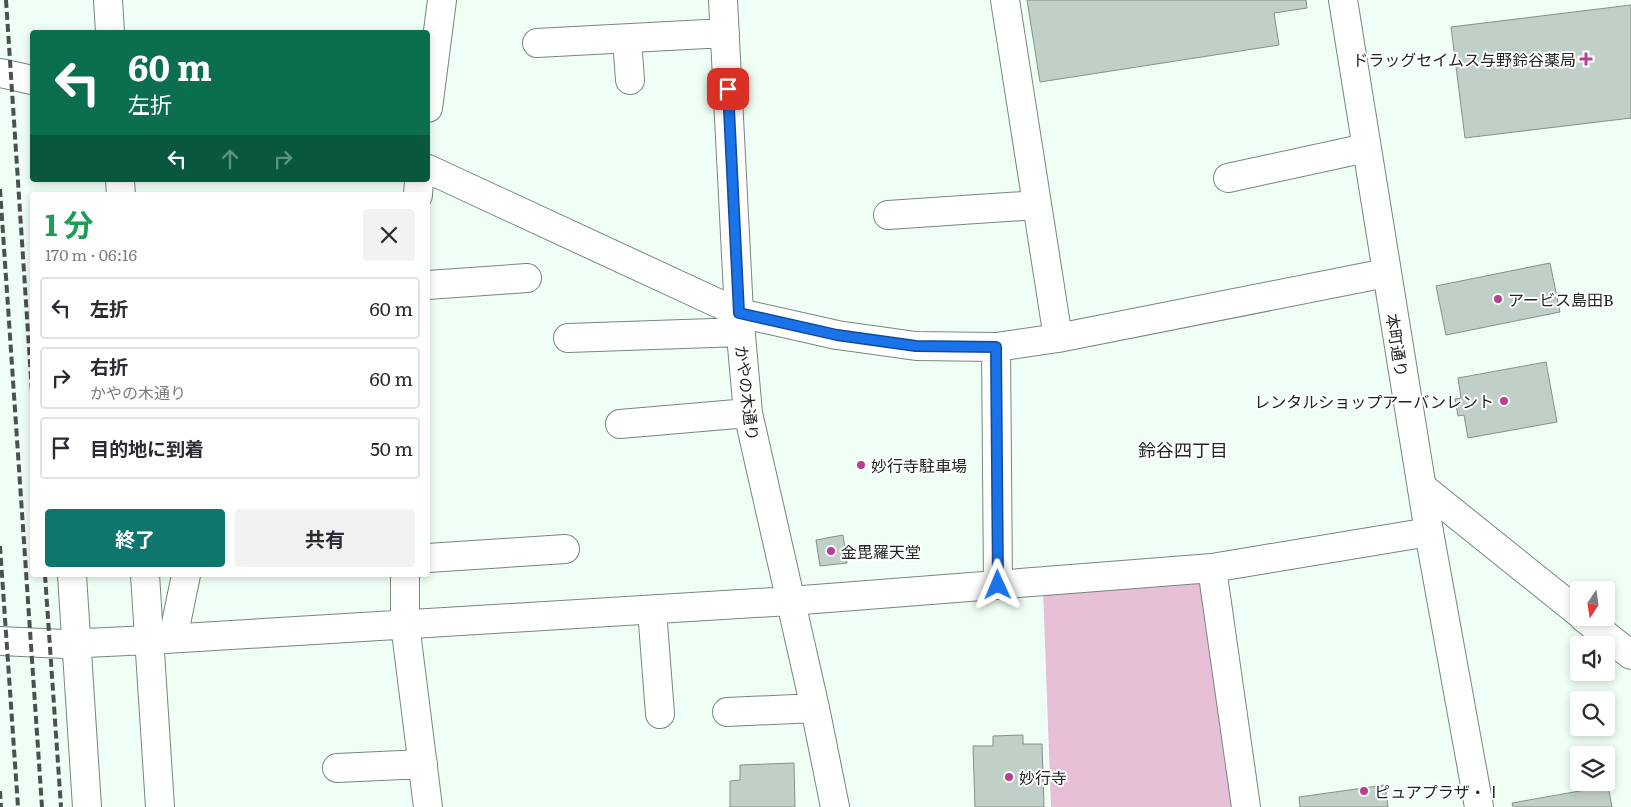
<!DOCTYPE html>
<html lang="ja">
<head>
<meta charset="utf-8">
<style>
	body { margin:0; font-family:Literata,"Noto Sans JP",serif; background:#f2f2f3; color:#2b2b33; height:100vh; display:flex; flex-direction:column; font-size:19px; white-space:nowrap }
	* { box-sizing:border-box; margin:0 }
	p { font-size:16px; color:#7c7c81 }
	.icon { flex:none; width:28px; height:28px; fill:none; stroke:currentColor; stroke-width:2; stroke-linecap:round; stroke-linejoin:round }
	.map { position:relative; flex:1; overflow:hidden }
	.details { position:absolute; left:30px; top:192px; width:400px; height:385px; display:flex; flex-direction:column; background:#fff; border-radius:5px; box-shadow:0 2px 8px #0003 }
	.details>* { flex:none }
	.top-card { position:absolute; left:30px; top:30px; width:400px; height:152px; border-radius:5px; box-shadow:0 2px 8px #0003; background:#0b6e4f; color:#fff; overflow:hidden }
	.needle { width:32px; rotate:193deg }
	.buttons { position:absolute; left:1570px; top:581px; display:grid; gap:10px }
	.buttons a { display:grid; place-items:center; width:45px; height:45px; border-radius:5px; background:#fff; box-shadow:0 2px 8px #0003; font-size:25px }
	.pin { position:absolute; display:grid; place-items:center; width:42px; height:42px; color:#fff; margin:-21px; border-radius:10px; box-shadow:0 2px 8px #0006 }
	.me { position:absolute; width:55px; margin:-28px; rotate:359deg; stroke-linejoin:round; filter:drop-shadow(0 0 4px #0008) }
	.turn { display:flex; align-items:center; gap:18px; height:105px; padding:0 15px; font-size:22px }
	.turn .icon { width:65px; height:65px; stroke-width:2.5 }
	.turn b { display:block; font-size:35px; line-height:42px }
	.lanes { display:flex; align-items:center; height:48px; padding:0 15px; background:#0003; justify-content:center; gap:25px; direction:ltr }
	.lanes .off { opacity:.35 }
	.round { display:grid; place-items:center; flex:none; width:52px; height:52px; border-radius:5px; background:#f2f2f3 }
	.headline { display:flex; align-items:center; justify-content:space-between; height:85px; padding:0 15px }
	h1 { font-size:30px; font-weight:700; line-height:38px; color:#1e9e55 }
	.primary-button { display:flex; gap:10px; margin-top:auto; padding:10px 15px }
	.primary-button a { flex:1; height:58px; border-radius:5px; background:#0f766e; color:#fff; font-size:20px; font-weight:700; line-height:58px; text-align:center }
	.primary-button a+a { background:#f2f2f3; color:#2b2b33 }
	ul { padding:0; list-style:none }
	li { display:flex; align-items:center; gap:15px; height:62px; margin:0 10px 8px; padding:0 5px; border:2px solid #e1e1e2; border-radius:5px }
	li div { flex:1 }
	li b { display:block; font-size:19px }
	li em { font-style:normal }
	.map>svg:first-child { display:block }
</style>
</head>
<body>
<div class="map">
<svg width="1631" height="807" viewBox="0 0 1631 807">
	<rect width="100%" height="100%" fill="#effff5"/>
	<path fill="#e7bfd6" d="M1200 573 1238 807H1051L1043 589Z"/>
	<path fill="#c1d0c7" stroke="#839188" d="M1027 0H1306L1307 8 1274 13 1279 45 1040 82Z
		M1631 5V118L1465 138 1451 27Z
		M1550 263 1560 312 1446 335 1436 286Z
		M1546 362 1557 422 1468 438 1464 415 1458 416 1455 399 1461 398 1458 378Z
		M843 535 847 563 820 566 816 540Z
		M1023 735V744H1042L1044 807H975L973 746H993V736Z
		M794 763 795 807H730V781L740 780V765Z
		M1385 785 1388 807H1300L1299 797Z
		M1608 786 1612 807H1513L1512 803Z"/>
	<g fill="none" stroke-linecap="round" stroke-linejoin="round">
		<defs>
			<path id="minor" d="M108 0 110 32
				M723 0 739 313 748 413 815 708 835 807
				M1005 0 1058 338
				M627 39 630 80
				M537 43 725 33
				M0 73 32 80
				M428 108 442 0
				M428 169 739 313 837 335 916 346 996 347 1058 338 1386 273
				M1228 178 1366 148
				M120 180 121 195
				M418 195 419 180
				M888 215 1037 205
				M428 285 527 278
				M568 338 741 332
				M996 347 998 585
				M620 424 748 413
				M1422 487 1579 613
				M428 558 565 549
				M1212 568 1246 807
				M72 575 87 807
				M145 575 160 807
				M405 575V624L428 807
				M652 610 660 714
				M1584 618 1631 655
				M173 638 186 575
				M0 641 64 644 149 640 790 601 1212 568 1429 532
				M727 712 815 708
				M337 768 423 764"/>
			<path id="major" d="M1343 0 1429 532 1479 807"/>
		</defs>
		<use href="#minor" stroke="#78867d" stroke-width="30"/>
		<use href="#major" stroke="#78867d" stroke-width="30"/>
		<use href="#minor" stroke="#fff" stroke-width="28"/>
		<use href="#major" stroke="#fff" stroke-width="28"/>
		<path stroke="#4b524e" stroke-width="4" stroke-dasharray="8 4" stroke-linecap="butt" d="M6 0 32 393
			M0 189 42 807
			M0 546 18 807
			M45 575 61 807
			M0 791 1 807"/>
	</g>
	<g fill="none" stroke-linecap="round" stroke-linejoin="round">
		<defs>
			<path id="route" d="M728 89 739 313 837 335 916 346 996 347 998 585"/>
		</defs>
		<use href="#route" stroke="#114b97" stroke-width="12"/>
		<use href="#route" stroke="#1a73e8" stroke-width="9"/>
	</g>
	<g fill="#b93f92" stroke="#fff" stroke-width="2">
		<path d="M1583.5 51.5h5v5h5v5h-5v5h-5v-5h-5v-5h5z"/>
		<circle cx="1498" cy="299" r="5"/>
		<circle cx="1504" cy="401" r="5"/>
		<circle cx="861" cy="465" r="5"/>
		<circle cx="831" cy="551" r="5"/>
		<circle cx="1009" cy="777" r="5"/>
		<circle cx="1364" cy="791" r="5"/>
	</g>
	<g text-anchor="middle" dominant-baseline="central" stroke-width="4" stroke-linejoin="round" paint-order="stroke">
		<g font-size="16" fill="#212623" stroke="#fff" text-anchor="start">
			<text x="1576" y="59" text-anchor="end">ドラッグセイムス与野鈴谷薬局</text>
			<text x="1508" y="299">アービス島田B</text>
			<text x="1494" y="401" text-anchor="end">レンタルショップアーバンレント</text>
			<text x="871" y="465">妙行寺駐車場</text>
			<text x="841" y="551">金毘羅天堂</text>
			<text x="1019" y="777">妙行寺</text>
			<text x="1374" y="791">ピュアプラザ・Ⅰ</text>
		</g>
		<g font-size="16" fill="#212623" stroke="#fff">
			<text transform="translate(1398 345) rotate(81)">本町通り</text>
			<text transform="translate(748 393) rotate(83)">かやの木通り</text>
		</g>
		<g font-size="18" fill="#212623" stroke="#fff">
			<text x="1183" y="449">鈴谷四丁目</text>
		</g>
	</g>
</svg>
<div class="buttons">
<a><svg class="needle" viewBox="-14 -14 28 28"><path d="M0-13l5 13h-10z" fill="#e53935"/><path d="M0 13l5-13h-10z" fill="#7c7c81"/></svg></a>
<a><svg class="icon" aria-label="sound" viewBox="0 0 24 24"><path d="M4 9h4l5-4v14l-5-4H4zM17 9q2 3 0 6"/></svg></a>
<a><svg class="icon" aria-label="search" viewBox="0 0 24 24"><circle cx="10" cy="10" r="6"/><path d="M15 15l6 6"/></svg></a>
<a><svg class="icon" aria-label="layers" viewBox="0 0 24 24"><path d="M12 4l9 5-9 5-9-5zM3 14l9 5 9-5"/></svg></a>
</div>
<div class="pin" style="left:728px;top:89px;background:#d93025"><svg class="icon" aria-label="arrive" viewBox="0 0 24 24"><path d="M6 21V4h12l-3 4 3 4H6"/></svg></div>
<svg class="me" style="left:998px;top:585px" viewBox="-20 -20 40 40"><path d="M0-17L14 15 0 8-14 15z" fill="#1a73e8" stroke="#fff" stroke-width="4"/></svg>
<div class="top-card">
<div class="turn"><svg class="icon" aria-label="left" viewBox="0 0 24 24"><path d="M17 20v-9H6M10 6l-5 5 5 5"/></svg><div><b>60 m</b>左折</div></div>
<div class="lanes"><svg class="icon" aria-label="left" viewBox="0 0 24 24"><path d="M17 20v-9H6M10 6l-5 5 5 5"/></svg><svg class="icon off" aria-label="ahead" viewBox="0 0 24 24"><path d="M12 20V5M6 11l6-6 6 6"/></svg><svg class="icon off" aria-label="right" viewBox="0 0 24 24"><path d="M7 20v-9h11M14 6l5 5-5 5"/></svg></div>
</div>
<section class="details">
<div class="headline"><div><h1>1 分</h1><p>170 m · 06:16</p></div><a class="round"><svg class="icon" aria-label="close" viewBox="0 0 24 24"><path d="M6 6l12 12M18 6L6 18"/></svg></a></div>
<ul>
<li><svg class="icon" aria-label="left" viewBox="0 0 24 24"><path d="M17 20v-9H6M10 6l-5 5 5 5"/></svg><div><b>左折</b></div><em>60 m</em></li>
<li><svg class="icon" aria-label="right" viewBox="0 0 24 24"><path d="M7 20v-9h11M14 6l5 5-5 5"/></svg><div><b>右折</b><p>かやの木通り</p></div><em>60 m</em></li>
<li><svg class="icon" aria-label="arrive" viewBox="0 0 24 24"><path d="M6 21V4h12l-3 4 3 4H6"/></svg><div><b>目的地に到着</b></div><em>50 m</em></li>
</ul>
<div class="primary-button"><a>終了</a><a>共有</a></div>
</section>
</div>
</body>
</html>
